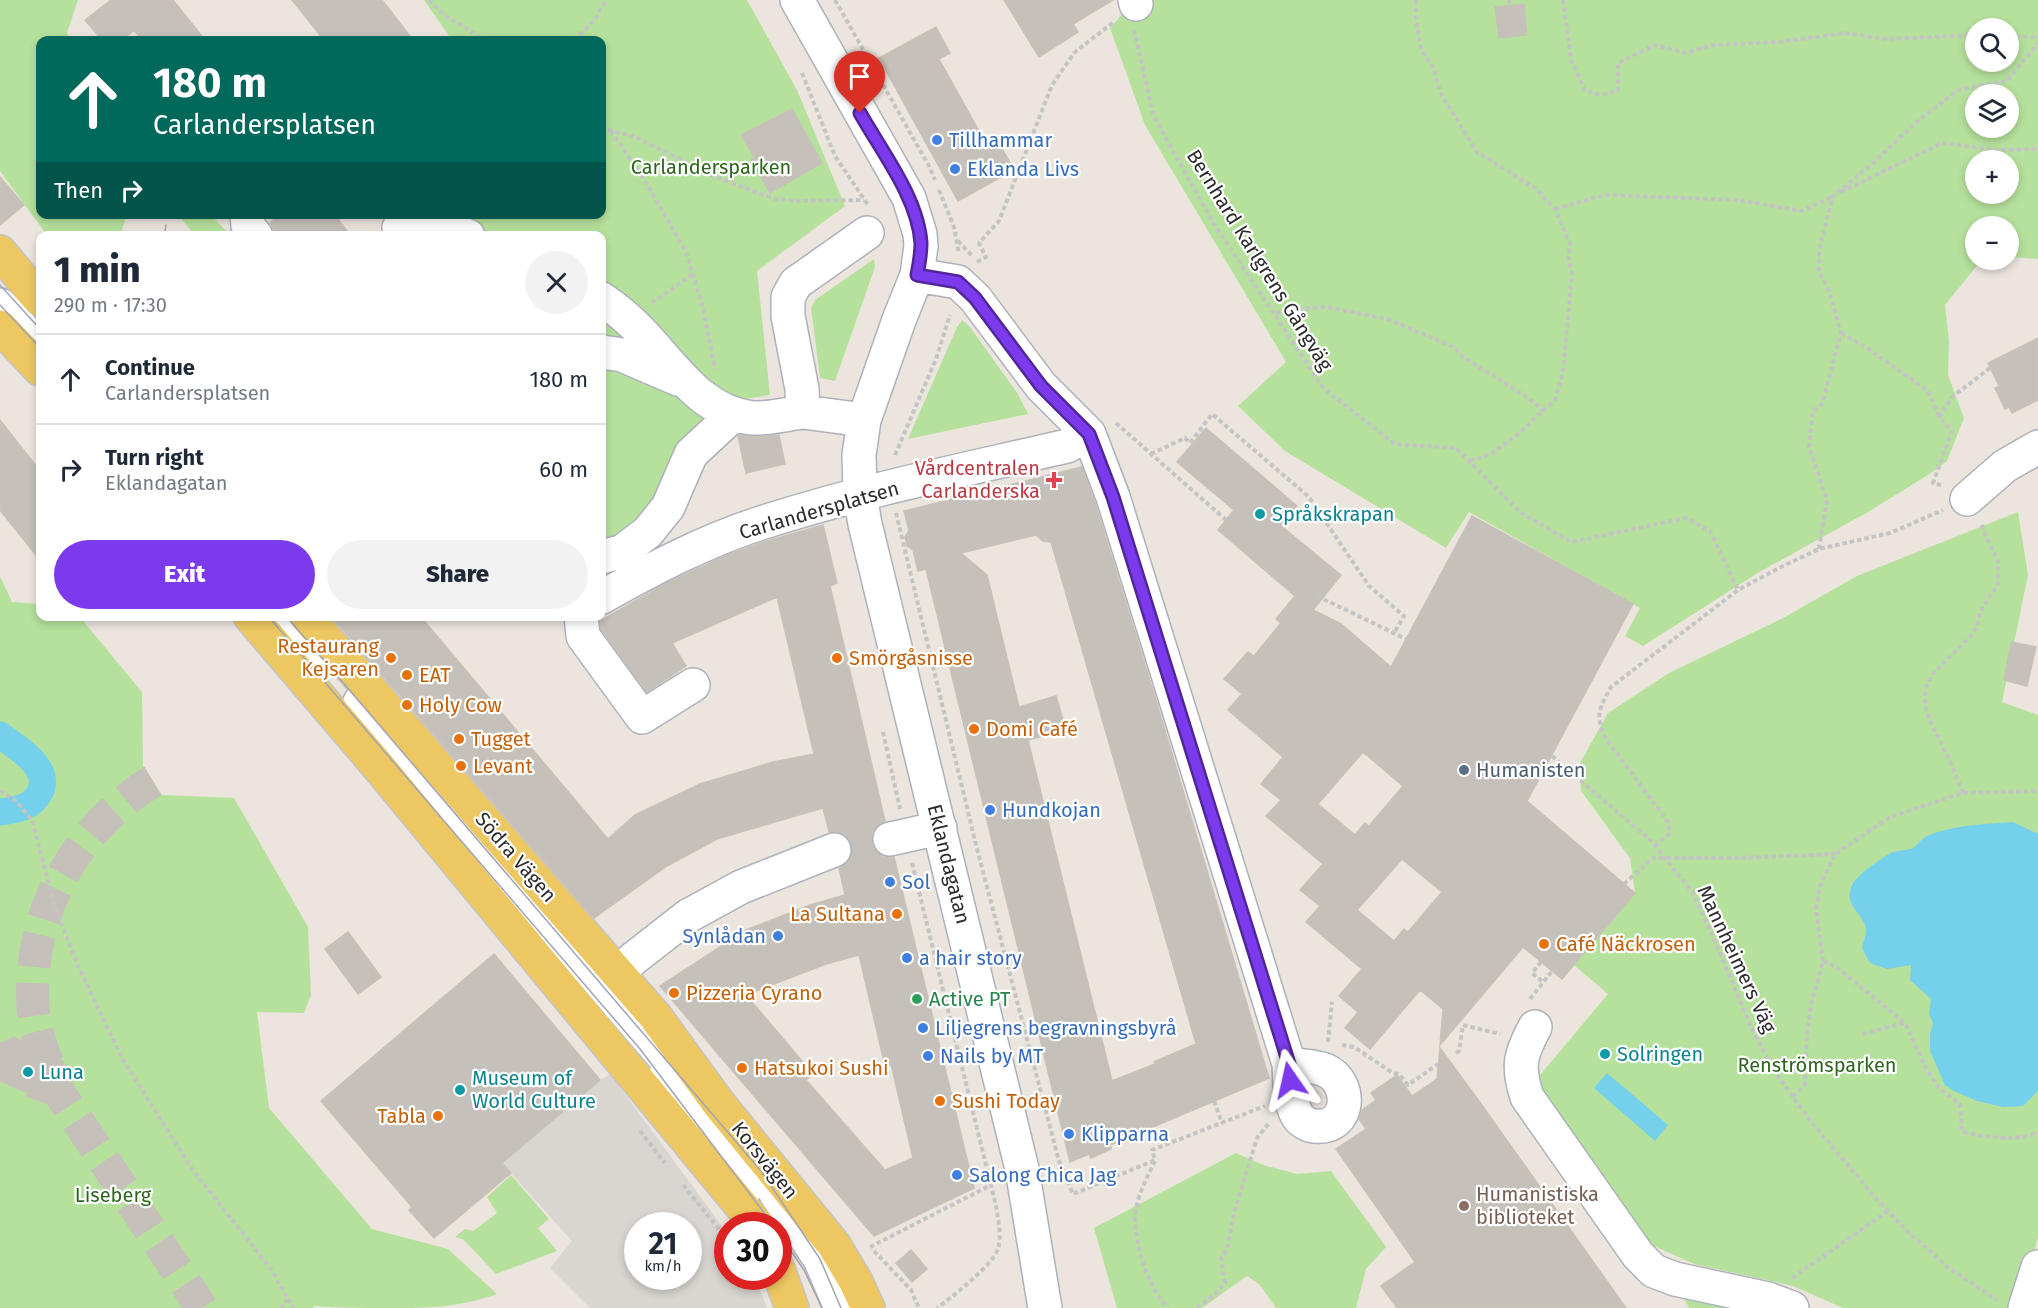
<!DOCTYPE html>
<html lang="en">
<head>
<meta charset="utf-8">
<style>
	body { margin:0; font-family:"Fira Sans",sans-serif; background:#f2f2f3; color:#1f2937; height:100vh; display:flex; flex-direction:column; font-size:22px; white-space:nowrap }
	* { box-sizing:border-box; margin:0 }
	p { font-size:20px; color:#747a83 }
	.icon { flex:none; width:33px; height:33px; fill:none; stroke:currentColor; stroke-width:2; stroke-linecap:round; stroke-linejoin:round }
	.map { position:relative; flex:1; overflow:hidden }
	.panel { position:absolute; left:36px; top:231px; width:570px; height:390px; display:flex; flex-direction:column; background:#fff; border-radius:12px; box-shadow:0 3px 9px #0003 }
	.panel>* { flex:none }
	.guide { position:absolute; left:36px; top:36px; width:570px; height:183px; border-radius:12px; box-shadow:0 3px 9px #0003; background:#00695c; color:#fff; overflow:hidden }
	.buttons { position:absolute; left:1965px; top:18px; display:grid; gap:12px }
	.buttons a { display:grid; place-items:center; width:54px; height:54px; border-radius:50%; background:#fff; box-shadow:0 3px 9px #0003; font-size:30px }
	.speed { position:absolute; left:624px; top:1212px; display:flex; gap:12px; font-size:30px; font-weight:700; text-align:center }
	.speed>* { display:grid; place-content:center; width:78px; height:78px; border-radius:50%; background:#fff; box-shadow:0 3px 9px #0003; line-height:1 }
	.speed small { font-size:15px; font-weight:400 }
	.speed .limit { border:9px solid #d22; background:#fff; color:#111 }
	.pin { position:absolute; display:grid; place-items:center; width:51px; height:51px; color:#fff; margin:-62px -26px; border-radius:50% 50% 50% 0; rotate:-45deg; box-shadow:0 0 6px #0007 }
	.pin .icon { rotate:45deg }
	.me { position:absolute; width:66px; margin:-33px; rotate:349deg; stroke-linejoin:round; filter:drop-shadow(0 0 4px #0008) }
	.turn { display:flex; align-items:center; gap:21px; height:126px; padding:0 18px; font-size:27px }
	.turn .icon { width:78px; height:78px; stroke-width:2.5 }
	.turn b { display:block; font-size:42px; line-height:51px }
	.then { display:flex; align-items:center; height:57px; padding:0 18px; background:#0003; gap:12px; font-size:22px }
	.round { display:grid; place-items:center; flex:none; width:63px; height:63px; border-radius:32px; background:#f2f2f3 }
	.summary { display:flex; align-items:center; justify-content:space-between; height:102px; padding:0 18px }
	h1 { font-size:36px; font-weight:800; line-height:45px }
	.button { display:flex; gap:12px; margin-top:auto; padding:12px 18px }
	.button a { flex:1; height:69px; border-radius:36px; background:#7c3aed; color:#fff; font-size:24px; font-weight:800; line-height:69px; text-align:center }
	.button a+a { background:#f2f2f3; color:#1f2937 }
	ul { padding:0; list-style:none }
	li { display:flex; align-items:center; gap:18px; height:90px; padding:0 18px; border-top:2px solid #e0e1e3 }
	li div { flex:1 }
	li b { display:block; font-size:22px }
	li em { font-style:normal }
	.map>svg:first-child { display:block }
</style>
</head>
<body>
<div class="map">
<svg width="2038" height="1308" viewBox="0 0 2038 1308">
	<rect width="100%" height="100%" fill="#ece5de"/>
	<path fill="#b6e19c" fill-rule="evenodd" d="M0 0H78L67 33 71 40H40V214L127 215 120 235H47L0 171Z
		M424 0H747L797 90 845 206 757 271 770 395 740 400 668 507 602 557V236L443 235 452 215 602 214V40H452Z
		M1134 0H2038V259L2009 257 2008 226H1976V260H1991L1980 262 1945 305 1949 341 1948 375 1964 418 1947 461 1928 475 1868 512 1761 571 1643 646 1625 636 1640 608 1469 512 1446 548 1285 451 1238 406 1286 362 1145 125 1110 28ZM1976 28H2008V62H1976ZM1976 94H2008V128H1976ZM1976 160H2008V194H1976Z
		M178 215H211L230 235H195Z
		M874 259 875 267 835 381 820 378 811 308 815 300Z
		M962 320 970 327 1018 394 1028 414 908 439 957 327Z
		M2018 512 2028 575 2002 702 2038 715V1238L2022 1289 2013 1308H1843L1793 1286 1694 1264 1654 1246 1605 1187 1535 1081 1608 994 1574 965 1635 893 1630 858 1581 791 1580 763 1608 713 1669 673 1783 618 1857 576Z
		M0 576 12 602 40 604V616L80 617 142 692 143 766 162 795 234 798 308 927 311 995 304 1013 257 1012 269 1108 372 1229 448 1249 497 1294C456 1308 430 1308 388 1308 363 1308 338 1308 313 1306L314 1308H0Z
		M1236 1153 1263 1165 1297 1174 1331 1171 1386 1247 1366 1269 1356 1308H1276L1259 1284 1247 1276 1202 1308H1117L1094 1228Z
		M511 1175 549 1219 538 1228 557 1251 496 1274 464 1240 455 1237 465 1229 473 1231 497 1213 487 1197Z
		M1682 1294 1742 1308H1689Z"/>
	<path fill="#d9d5d0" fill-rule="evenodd" d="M610 1074 727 1233 728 1276 755 1277 767 1308H590L550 1268 572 1241 502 1163 600 1080ZM638 1226H688V1276H638Z"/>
	<path fill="#74d0eb" d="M2013 822 2038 834V1091L2023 1106 2003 1107 1977 1101 1954 1091 1945 1085 1930 1051V1034L1933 1024 1929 1014 1931 999 1910 980 1911 965 1887 969 1870 963 1862 948C1863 943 1866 936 1866 930 1865 914 1842 906 1852 885 1856 876 1881 858 1891 853 1897 850 1906 851 1913 848 1918 845 1921 839 1927 836 1953 825 1985 824 2013 822Z
		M1607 1073 1668 1125 1655 1141 1594 1088Z"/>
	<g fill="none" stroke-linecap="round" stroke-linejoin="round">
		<path stroke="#74d0eb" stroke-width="27" d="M0 735C16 747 52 767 40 792 32 808 16 810 0 812"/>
	</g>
	<path fill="#c5c0b9" stroke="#c8c1b7" stroke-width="1.5" fill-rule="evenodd" d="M111 0H173L205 40H142L134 30 122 40H102L85 20Z
		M292 0H382L413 40H324Z
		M1004 0H1113L1073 24 1078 32 1039 57Z
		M1524 4 1527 35 1499 38 1495 7Z
		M936 27 950 53 939 59 989 149 999 143 1014 170 958 201 879 58Z
		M792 109 822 163 770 193 751 160 755 158 741 135Z
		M0 177 24 205 0 225Z
		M280 214H334L351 236H278L270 223Z
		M2038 338V400L2012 413 2009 407 2005 409 1995 388 1999 386 1988 363Z
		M0 420 40 471V560L0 510Z
		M1206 428 1297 506 1280 525 1341 575 1313 610 1341 624 1391 667 1472 516 1633 604 1527 801 1635 893 1562 979 1523 947 1440 1045 1443 1009 1420 990 1370 1049 1345 1028 1358 1012 1339 996 1362 969 1306 922 1320 906 1300 890 1323 864 1266 816 1281 800 1261 784 1283 757 1228 710 1242 694 1224 679 1248 652 1254 656 1281 623 1276 619 1295 596 1218 530 1234 510 1177 462ZM1363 752 1403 786 1369 826 1365 823 1355 835 1318 804ZM1402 859 1442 892 1408 932 1404 929 1394 941 1357 910Z
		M740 434 758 437 779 435 785 464 746 473 738 436Z
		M1082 467 1095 503 1156 700 1269 1078 1110 1145 1111 1149 1091 1158 1089 1154 1070 1162 926 569 918 571 913 550 907 546 905 537 909 530 904 511ZM1036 535 1043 541 1051 542 1196 1044 1154 1062 1155 1064 1112 1081 1028 740 1066 730 1056 696 1019 707 987 575 961 553Z
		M823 525 837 583 830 586 885 821 878 825 872 833V844L877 852 884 857H894L974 1188 874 1236 660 986 746 930 810 905 845 895 839 868 849 861 852 853V844L845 835 837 832H829L823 808 717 839 667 866 594 918 331 616H420L608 839 635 815 700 784 773 762 814 754 777 597 672 643 686 666 647 692 601 629 600 621 667 583 725 556 764 542ZM859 955 885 1066 891 1064 913 1158 885 1170 806 1080 813 1074 746 995 826 964Z
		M2011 642 2036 647 2027 686 2004 680Z
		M348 932 381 977 358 994 325 949Z
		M494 954 600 1080 502 1163 511 1173 434 1238 409 1210 412 1207 321 1101Z
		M14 1037 62 1060 70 1073 58 1108 27 1096 28 1093 0 1081V1044Z
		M1440 1048 1479 1101 1626 1308H1397L1381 1286 1415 1262 1336 1149 1366 1129 1359 1119 1362 1110 1376 1100 1371 1093 1397 1075 1412 1096 1437 1079Z
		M911 1250 927 1269 912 1282 896 1263Z"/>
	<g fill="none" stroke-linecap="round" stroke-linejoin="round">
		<path stroke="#c5c0ba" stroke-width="33" stroke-dasharray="33 16" stroke-linecap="butt" d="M153 781C75 828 27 915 33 1007 35 1037 49 1066 60 1094L202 1308
			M834 850 890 839"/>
		<defs>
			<path id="minor" d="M797 0 909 198 920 234 921 246 917 275 899 320 864 420 859 455 860 495 865 524 1022 1169 1045 1308
				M1135 0 1136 4
				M247 214 248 226 256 236
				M401 236 399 228 403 221 423 216 439 224 468 236
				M602 299C615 308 630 320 641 332 674 366 701 412 752 418 768 419 787 414 803 412
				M0 305 40 347
				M602 352 622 355 678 379
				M864 420 803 412 802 389 788 316V297L796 283 867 233
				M1089 434 1113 497 1289 1064C1300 1066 1315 1066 1325 1070 1353 1082 1351 1130 1315 1126 1309 1126 1300 1121 1297 1115 1289 1101 1290 1080 1289 1064
				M1967 499 2005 466 2038 447
				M602 557 623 551 648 532 668 507 691 454 734 414
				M602 597C652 569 703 542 758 524 859 491 964 470 1067 446L1089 434 1041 386 975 298 958 282 917 275
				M286 616 320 656
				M581 616 583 636 642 717 693 685
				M360 702 693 1091
				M890 839 940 828
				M617 974 633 959 688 916 741 887 834 850
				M1535 1027C1520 1055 1517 1066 1527 1097L1638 1255 1654 1271 1675 1279 1768 1299 1792 1308
				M663 1079 746 1188
				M775 1192 820 1259 841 1308
				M2025 1308 2038 1267"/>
			<path id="major" d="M0 252 40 300
				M0 327 40 369
				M250 616 378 766 758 1226
				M306 616 655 1016 719 1104 834 1245 856 1282 868 1308
				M778 1269 792 1308"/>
		</defs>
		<use href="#minor" stroke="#aeb1bb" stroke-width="36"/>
		<use href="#major" stroke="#c4c4c4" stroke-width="36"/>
		<path stroke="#c4c4c4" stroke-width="4" stroke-dasharray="4.5 3" stroke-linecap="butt" d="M429 0 444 15 485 40
			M835 0 929 166 935 180
			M1416 0V19L1421 49 1433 67 1441 94 1477 152 1535 188 1555 209 1570 244 1568 257 1572 273 1563 372 1555 400 1516 436 1489 455 1469 461
			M1563 0 1571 60 1585 91 1601 95 1618 90V63L1655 45 1686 53 1712 45 1779 42 1845 33 1886 39 1976 35
			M1509 3 1510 0
			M1134 30 1154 117 1214 224 1324 389 1395 444 1456 448 1520 512 1571 542 1686 518 1710 531 1738 590
			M2008 36 2038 37
			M574 40 594 21 606 0
			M802 73 835 156 868 205
			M602 125 611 131 633 136 718 178 775 199 800 201 864 200
			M611 131 644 179 686 252 702 304 715 369
			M939 190 954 227 959 254
			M0 191 1 192
			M1841 192 1942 143 1994 150 2038 149
			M1555 209 1605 195 1739 200 1802 211 1834 196
			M958 241 973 257
			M977 262 986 257 979 243 999 221 1052 85 1074 53 1115 21
			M652 303 693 274
			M1276 313 1289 310 1326 307 1387 319 1454 347 1463 357 1524 395 1544 411
			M1841 333 1870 350 1928 391 1939 416
			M1116 423 1226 520
			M1151 454 1185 438 1190 443 1212 414 1309 497 1369 586 1404 616 1394 633
			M895 455 936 359 950 315
			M1941 485 1933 483 1952 431 1939 417 1952 397 1990 368
			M896 513 976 845 1059 1161 1073 1194 1153 1161 1155 1160 1152 1150 1265 1106
			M1819 549 1827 500 1809 446 1813 411 1822 404 1841 333 1830 294 1819 271V250L1833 196 1874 162 1919 120 1960 89 2007 81 2038 43
			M1317 596 1406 639
			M883 732 900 809
			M1552 756 1650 840 1692 892 1710 930 1752 1029 1775 1072 1809 1119 1873 1195 1907 1231 1949 1268 1997 1300
			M0 791 16 801 32 820 55 907 79 968 123 1060 192 1169 271 1269 288 1299 281 1308
			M1963 793 1950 761 1932 725 1926 708 1925 697 1927 684 1933 674 1970 637 1977 627 1980 612 1998 584V561L1985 534 1981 522
			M1655 846 1670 833 1668 822 1604 736C1595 712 1600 708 1611 687L1738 590 1779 568 1819 549 1890 533 1943 510
			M912 863 996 1206C998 1219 1002 1236 998 1249 992 1266 952 1297 937 1308
			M1624 884 1653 858H1738L1835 854
			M1823 961 1836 967 1905 1023 1926 1068 1939 1088 1960 1104 1962 1132C1988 1137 2013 1142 2038 1133
			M1541 962 1532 973 1543 982
			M1530 999 1552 971
			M1863 1034 1904 1023
			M1328 1042 1332 1002
			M1342 1045 1354 1047 1393 1073 1399 1074 1408 1085 1438 1064
			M1456 1053 1459 1051 1463 1025 1500 1034
			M1793 1097 1805 1084 1807 1033 1811 1005 1823 961 1816 909 1820 886 1835 854 1890 817 1963 793 2038 791
			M1214 1101 1222 1123
			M640 1131 665 1163
			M1155 1161C1146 1179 1134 1202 1135 1222 1136 1248 1149 1289 1168 1308
			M683 1185 728 1240
			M870 1247 991 1185
			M874 1251 911 1290 919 1308
			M1792 1278 1888 1211
			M288 1299 294 1308
			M1197 1308 1216 1293 1225 1283 1221 1258 1227 1250 1234 1213 1257 1138 1269 1123"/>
		<use href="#minor" stroke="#fff" stroke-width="33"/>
		<use href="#major" stroke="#edc762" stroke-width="33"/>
		<path stroke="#a0a4b5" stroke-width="1.5" d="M164 236 166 225
			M0 285 40 329
			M0 305 40 348
			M268 616 640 1049 774 1226
			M286 616 761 1171 820 1259 841 1308
			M778 1232 804 1270 822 1308"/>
	</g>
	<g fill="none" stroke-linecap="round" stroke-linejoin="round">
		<defs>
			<path id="route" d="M860 113C882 152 918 198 921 243 921 253 919 265 917 275L958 282 975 298 1041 386 1089 434 1113 497 1289 1064 1290 1080"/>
		</defs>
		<use href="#route" stroke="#51269a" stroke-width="15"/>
		<use href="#route" stroke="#7c3aed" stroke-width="10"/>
	</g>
	<g fill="#3f7fe0" stroke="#fff" stroke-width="2">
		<circle cx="937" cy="140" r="6"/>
		<circle cx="955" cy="169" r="6"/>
		<circle cx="990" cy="810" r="6"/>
		<circle cx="890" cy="882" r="6"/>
		<circle cx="778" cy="936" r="6"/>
		<circle cx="907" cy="958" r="6"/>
		<circle cx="923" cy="1028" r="6"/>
		<circle cx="928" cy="1056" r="6"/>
		<circle cx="1069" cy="1134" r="6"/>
		<circle cx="957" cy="1175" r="6"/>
	</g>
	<path fill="#e0444e" stroke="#fff" stroke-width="2" d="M1051 471h6v6h6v6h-6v6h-6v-6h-6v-6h6z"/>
	<g fill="#0f9aa8" stroke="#fff" stroke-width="2">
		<circle cx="1260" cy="514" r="6"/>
		<circle cx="1605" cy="1054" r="6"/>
		<circle cx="28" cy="1072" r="6"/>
		<circle cx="460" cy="1090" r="6"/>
	</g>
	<g fill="#e8710a" stroke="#fff" stroke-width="2">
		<circle cx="391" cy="658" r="6"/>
		<circle cx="837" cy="658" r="6"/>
		<circle cx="407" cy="675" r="6"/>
		<circle cx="407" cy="705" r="6"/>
		<circle cx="974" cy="729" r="6"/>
		<circle cx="459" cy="739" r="6"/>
		<circle cx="461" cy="766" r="6"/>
		<circle cx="897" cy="914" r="6"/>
		<circle cx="1544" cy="944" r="6"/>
		<circle cx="674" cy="993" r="6"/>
		<circle cx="742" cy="1068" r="6"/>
		<circle cx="940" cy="1101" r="6"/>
		<circle cx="438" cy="1116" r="6"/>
	</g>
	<circle fill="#5c6f8a" stroke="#fff" stroke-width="2" cx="1464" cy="770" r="6"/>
	<circle fill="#2e9e5b" stroke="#fff" stroke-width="2" cx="917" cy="999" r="6"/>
	<circle fill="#8d6e63" stroke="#fff" stroke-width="2" cx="1464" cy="1206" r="6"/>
	<g text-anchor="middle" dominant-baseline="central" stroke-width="4.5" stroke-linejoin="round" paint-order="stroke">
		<g font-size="20" fill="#366cbe" stroke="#fff" text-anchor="start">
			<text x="949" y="140">Tillhammar</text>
			<text x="967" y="169">Eklanda Livs</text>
			<text x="1002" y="810">Hundkojan</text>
			<text x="902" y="882">Sol</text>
			<text x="766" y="936" text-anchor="end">Synlådan</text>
			<text x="919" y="958">a hair story</text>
			<text x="935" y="1028">Liljegrens begravningsbyrå</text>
			<text x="940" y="1056">Nails by MT</text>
			<text x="1081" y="1134">Klipparna</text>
			<text x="969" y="1175">Salong Chica Jag</text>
		</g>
		<g font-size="20" fill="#2e671c" stroke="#fff">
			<text x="711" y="167">Carlandersparken</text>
			<text x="1817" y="1065">Renströmsparken</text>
			<text x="113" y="1195">Liseberg</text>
		</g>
		<g font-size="20" fill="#2b2b2b" stroke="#fff">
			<text transform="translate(1260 260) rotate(58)">Bernhard Karlgrens Gångväg</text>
			<text transform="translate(819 510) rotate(-16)">Carlandersplatsen</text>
			<text transform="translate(516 857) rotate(49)">Södra Vägen</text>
			<text transform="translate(949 864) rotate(76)">Eklandagatan</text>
			<text transform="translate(1737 959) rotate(65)">Mannheimers Väg</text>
			<text transform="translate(765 1160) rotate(51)">Korsvägen</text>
		</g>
		<g font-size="20" fill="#be3a42" stroke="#fff" text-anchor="end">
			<text x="1040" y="468">Vårdcentralen<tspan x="1040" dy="23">Carlanderska</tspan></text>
		</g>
		<g font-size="20" fill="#0d838f" stroke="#fff" text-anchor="start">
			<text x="1272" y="514">Språkskrapan</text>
			<text x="1617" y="1054">Solringen</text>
			<text x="40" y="1072">Luna</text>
			<text x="472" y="1078">Museum of<tspan x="472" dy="23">World Culture</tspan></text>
		</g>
		<g font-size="20" fill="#c56008" stroke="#fff" text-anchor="start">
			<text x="379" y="646" text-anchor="end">Restaurang<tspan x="379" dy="23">Kejsaren</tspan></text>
			<text x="849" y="658">Smörgåsnisse</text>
			<text x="419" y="675">EAT</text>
			<text x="419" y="705">Holy Cow</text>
			<text x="986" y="729">Domi Café</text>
			<text x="471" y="739">Tugget</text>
			<text x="473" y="766">Levant</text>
			<text x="885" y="914" text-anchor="end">La Sultana</text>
			<text x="1556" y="944">Café Näckrosen</text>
			<text x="686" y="993">Pizzeria Cyrano</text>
			<text x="754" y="1068">Hatsukoi Sushi</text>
			<text x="952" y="1101">Sushi Today</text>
			<text x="426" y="1116" text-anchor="end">Tabla</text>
		</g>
		<g font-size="20" fill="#4e5e75" stroke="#fff" text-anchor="start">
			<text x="1476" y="770">Humanisten</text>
		</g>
		<g font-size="20" fill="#27864d" stroke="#fff" text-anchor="start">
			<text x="929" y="999">Active PT</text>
		</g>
		<g font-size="20" fill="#785e54" stroke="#fff" text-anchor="start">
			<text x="1476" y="1194">Humanistiska<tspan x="1476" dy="23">biblioteket</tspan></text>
		</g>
	</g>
</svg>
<div class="buttons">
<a><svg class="icon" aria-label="search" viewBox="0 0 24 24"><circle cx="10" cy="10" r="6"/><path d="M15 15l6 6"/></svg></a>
<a><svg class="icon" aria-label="layers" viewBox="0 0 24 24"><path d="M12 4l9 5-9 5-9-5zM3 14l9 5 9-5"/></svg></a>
<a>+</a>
<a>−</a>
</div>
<div class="speed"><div>21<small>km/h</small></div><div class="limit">30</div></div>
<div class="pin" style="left:860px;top:113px;background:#d93025"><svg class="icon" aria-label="arrive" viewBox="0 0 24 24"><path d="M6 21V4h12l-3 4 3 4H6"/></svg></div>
<svg class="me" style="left:1290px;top:1080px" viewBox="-20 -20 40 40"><path d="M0-17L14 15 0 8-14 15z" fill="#7c3aed" stroke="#fff" stroke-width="4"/></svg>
<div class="guide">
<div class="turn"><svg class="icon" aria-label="ahead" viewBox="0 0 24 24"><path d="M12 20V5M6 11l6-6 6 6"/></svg><div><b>180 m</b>Carlandersplatsen</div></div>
<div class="then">Then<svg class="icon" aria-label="right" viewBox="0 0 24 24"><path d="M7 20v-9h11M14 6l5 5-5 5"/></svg></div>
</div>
<section class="panel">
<div class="summary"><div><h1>1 min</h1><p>290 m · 17:30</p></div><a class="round"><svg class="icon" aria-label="close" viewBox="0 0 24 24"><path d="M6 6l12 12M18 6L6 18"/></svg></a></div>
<ul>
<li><svg class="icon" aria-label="ahead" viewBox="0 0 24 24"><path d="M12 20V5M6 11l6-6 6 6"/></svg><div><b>Continue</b><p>Carlandersplatsen</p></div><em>180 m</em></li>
<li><svg class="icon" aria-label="right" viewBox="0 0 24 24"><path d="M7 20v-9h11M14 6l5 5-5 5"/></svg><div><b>Turn right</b><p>Eklandagatan</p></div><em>60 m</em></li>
</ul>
<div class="button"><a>Exit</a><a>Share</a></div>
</section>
</div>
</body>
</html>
